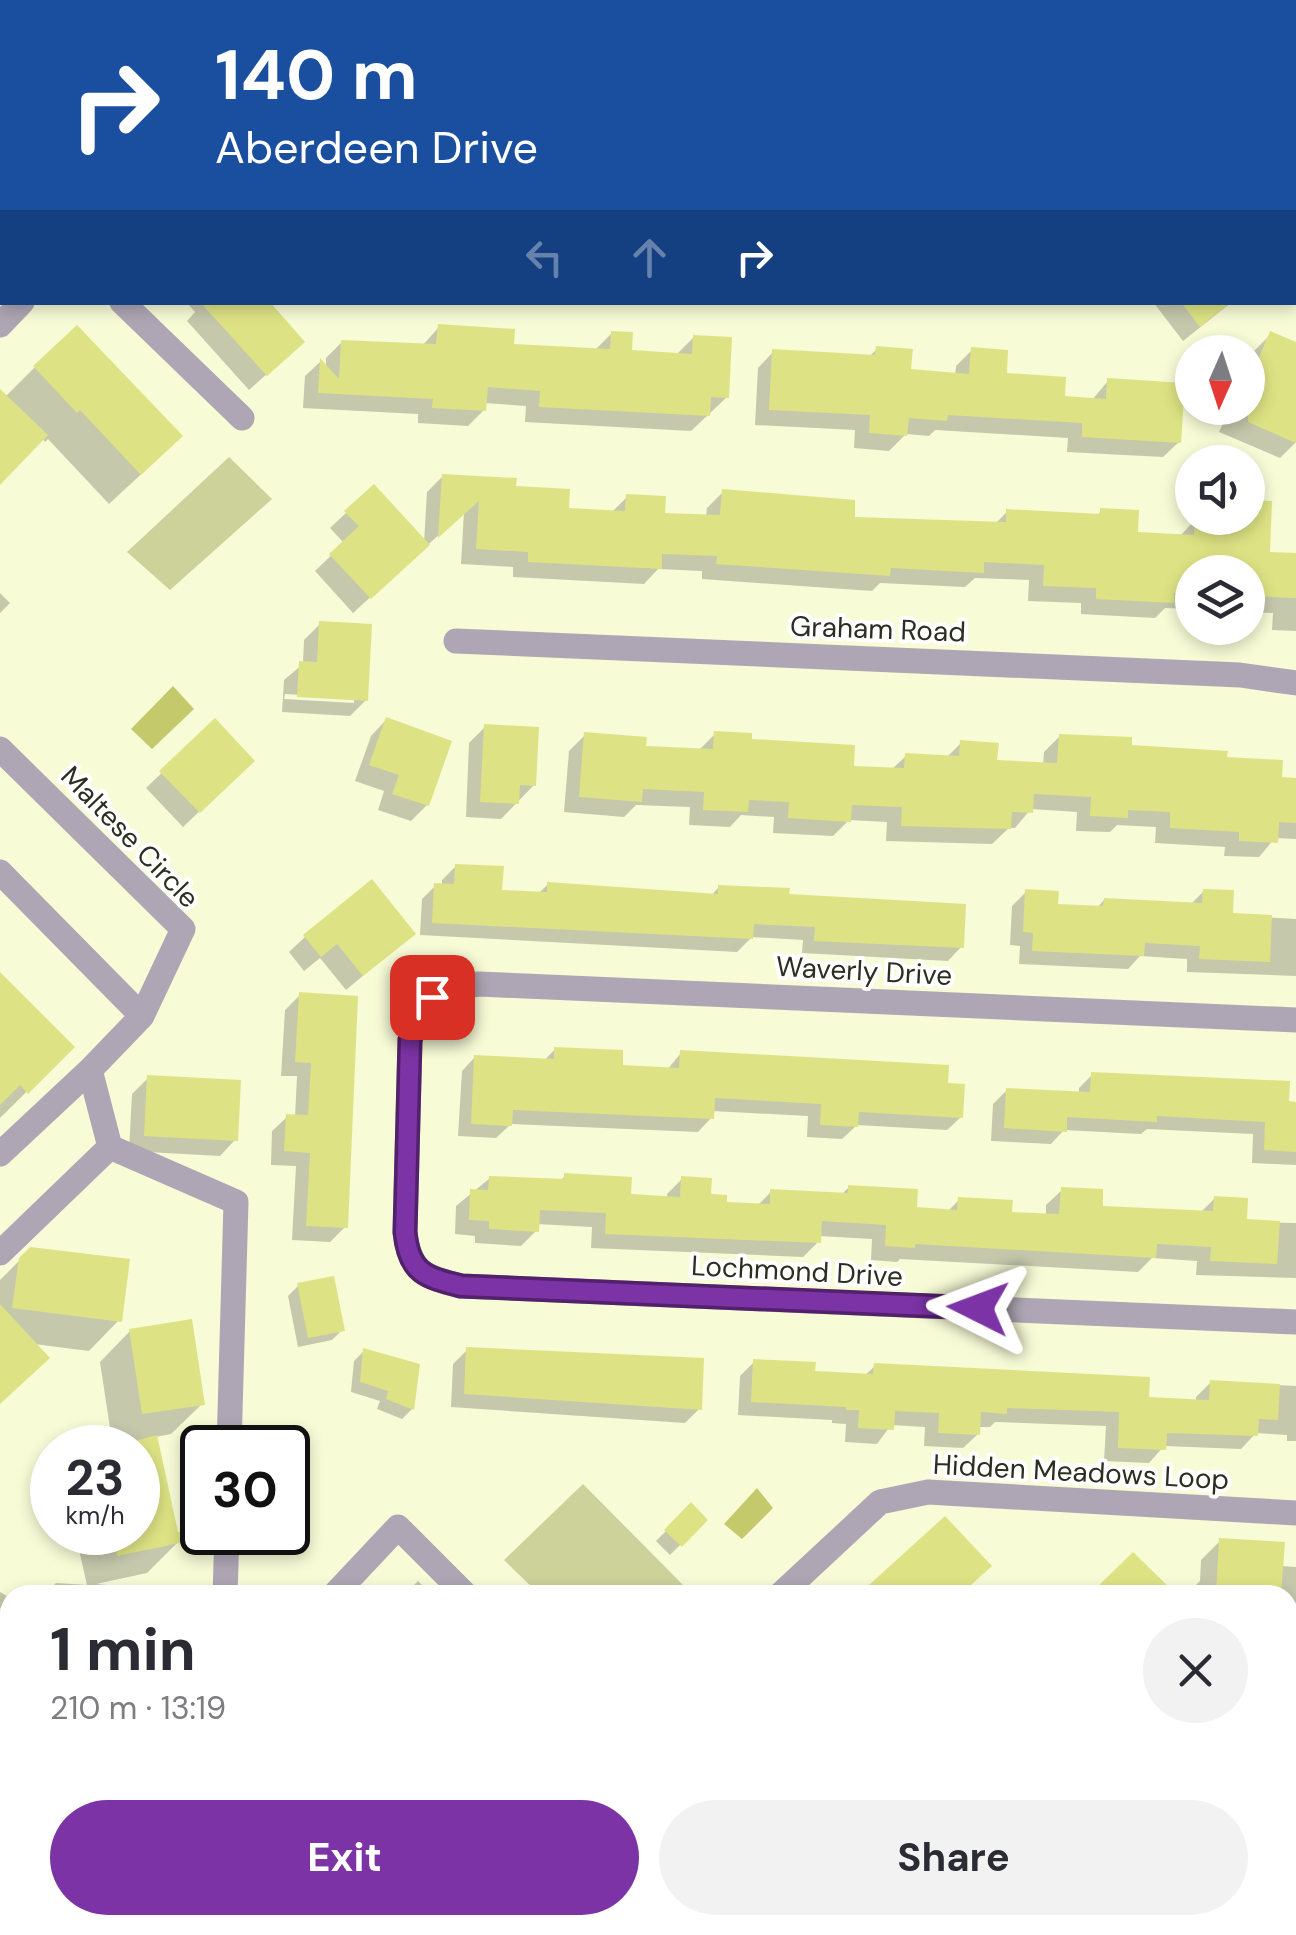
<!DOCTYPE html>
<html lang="en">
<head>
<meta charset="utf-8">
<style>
	body { margin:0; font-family:"DM Sans",sans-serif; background:#f2f2f3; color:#2b2b33; height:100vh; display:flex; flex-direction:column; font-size:38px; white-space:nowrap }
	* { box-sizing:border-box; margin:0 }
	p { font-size:32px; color:#7c7c81 }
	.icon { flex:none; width:55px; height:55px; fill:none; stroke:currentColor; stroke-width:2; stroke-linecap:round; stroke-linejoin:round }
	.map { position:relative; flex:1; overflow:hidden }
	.side { position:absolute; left:0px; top:1585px; width:1298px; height:350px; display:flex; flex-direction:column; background:#fff; border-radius:30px 30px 0 0; box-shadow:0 5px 15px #0003 }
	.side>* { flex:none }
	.top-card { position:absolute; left:0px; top:0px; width:1298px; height:305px; box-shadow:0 5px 15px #0003; background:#1a4fa0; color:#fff; overflow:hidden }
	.needle { width:65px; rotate:183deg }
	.fabs { position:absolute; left:1175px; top:335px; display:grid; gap:20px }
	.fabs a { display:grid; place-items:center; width:90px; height:90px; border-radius:50%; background:#fff; box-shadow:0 5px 15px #0003; font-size:50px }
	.speed { position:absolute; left:30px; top:1425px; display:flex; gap:20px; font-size:50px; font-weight:700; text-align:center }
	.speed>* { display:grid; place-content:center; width:130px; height:130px; border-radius:50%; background:#fff; box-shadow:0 5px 15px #0003; line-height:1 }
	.speed small { font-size:25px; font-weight:400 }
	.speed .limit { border:5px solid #111; border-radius:15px; background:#fff; color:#111 }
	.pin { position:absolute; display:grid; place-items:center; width:85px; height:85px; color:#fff; margin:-42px; border-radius:20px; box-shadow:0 5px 15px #0006 }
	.me { position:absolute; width:110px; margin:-55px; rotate:273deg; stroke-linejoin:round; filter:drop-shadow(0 0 8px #0008) }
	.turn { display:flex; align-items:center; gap:35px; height:210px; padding:0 50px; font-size:45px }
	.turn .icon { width:130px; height:130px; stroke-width:2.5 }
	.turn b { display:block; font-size:70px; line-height:85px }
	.lanes { display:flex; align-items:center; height:95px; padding:0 50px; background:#0003; justify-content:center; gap:50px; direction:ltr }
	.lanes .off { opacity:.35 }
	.round { display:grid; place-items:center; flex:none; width:105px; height:105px; border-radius:52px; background:#f2f2f3 }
	.head { display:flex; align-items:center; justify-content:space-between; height:170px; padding:0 50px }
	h1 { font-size:60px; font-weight:700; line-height:75px }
	.primary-button { display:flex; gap:20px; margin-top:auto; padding:20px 50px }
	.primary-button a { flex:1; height:115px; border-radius:60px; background:#7c33a5; color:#fff; font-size:40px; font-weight:700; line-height:115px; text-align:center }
	.primary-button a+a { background:#f2f2f3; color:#2b2b33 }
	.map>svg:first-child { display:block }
</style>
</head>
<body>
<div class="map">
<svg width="1296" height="1935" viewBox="0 0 1296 1935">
	<rect width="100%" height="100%" fill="#f7fbd6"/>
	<path fill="#cdd19a" d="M229 457 272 499 170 590 127 552Z
		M583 1484 693 1595H540L504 1560Z"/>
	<path fill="#c4c96b" d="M173 686 194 709 152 749 131 729Z
		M757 1488 773 1508 742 1539 724 1524Z"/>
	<path fill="#0003" fill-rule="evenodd" d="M170 0H369L366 2Z
		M559 0H670L668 2Z
		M849 0H993L995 2H852Z
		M1227 0H1296V49L1295 2Z
		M186 302H266L286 357 249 390 187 321 195 312Z
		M1153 302H1232L1183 341Z
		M439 327 511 346 596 349 612 333 629 353H678L694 337 727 397 691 431 525 422 526 406 484 403V410L468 426 418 423V414L303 408 305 376 320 362 326 368V358L342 342 422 346Z
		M1271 334 1296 345V442L1280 458 1219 432 1230 408H1248V367L1255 350Z
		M877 349 908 372 955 376 956 366 972 350 1004 375 1062 398 1092 400 1108 381 1179 442 1163 457 1067 452 1068 438 935 430 929 436 906 434 889 451 854 448 855 430 755 425 758 368 773 352 869 357Z
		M35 367 150 466 109 504 48 439 45 442 42 438 0 482V392L5 397Z
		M443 476 514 488 567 510 611 513 627 497 662 515 706 517 707 508 723 492 852 520 995 524 1007 512 1096 517 1101 511 1135 534 1179 537 1196 519 1248 518V503L1270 504 1268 554 1296 556V631L1272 630 1273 613 1248 612V572H1192V609L1165 608 1155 618 1081 614V603L1028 601 1029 580 975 578 965 587 880 583 872 591 702 579V571L658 569 644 584 513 577V567L461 564 464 512 353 613 315 571 344 543 330 528 346 513 424 543 427 492Z
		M0 593 10 603 0 613Z
		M320 624 366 700 350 716 282 712 284 680 303 664 304 640ZM285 694 354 698V703L284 699Z
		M386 720 427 805 411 821 378 810 384 791 355 781 371 736Z
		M215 722 252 761 183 827 146 788Z
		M485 727 534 785 501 819 466 817 469 743Z
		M715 734 851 768 891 770 906 756 946 758 961 743 995 763 1043 765 1044 752 1060 736 1225 759 1280 779 1296 780V839L1275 838 1259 857 1224 856 1225 847 1155 843 1156 827 1117 825 1110 832 1076 831 1077 812 1031 809 1015 828H1009L992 844 886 841 887 822 849 820 833 836 773 833 774 817 741 815 730 827 689 825 690 807 636 805 624 817 564 812 569 751 585 735 644 748 698 751Z
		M456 866 500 893 538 894 548 884 711 896 719 887 787 897 961 947 948 961 802 953 803 940 752 937 737 952 420 935 422 899 435 886H442V880Z
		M1204 891 1231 915 1296 919V976L1187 972V959L1140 956 1128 969 1019 964 1020 946 1010 945 1012 906 1026 892 1056 906 1097 908 1104 900 1190 905Z
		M413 934 346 990 320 958 304 971 289 952 305 937Z
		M0 976 72 1047 0 1118Z
		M300 995 345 1227 330 1242 292 1240 296 1166 271 1165 272 1131 287 1117H295L297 1076H281L285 1010Z
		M555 1049 620 1067 667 1070 681 1053 945 1085 961 1117 947 1130 857 1125 842 1139 807 1137 808 1116 712 1111 711 1118 698 1132 511 1124 496 1138 458 1136 462 1071 475 1057 544 1061Z
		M1092 1075 1296 1104V1165L1252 1163 1253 1134 1147 1129 1141 1134 1064 1130 1051 1144 991 1141 993 1104 1007 1090 1079 1094V1088Z
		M148 1078 235 1140 220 1156 129 1151 132 1094Z
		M565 1176 629 1197 667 1199V1194L682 1179 724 1205 757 1206 771 1192 841 1195 849 1187 914 1210 947 1212 959 1200 1010 1214 1046 1216V1205L1062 1190 1100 1208 1200 1213 1214 1199 1244 1222 1296 1223V1278L1196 1275 1197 1261 1152 1258 1138 1272 900 1259 897 1262 871 1260 872 1239 819 1236 818 1242 803 1257 591 1248 592 1227 536 1224V1231L521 1246 475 1243V1236L455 1234 456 1206 490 1178 559 1182Z
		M30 1250 119 1320 89 1351 34 1344 0 1404V1280Z
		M298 1286 342 1330 332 1340 298 1347 288 1296Z
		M130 1331 202 1404 171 1434 155 1437 178 1542 147 1573 96 1584 118 1586V1595H44L56 1583 87 1585 75 1532H138V1448H113L100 1362Z
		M467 1350 699 1409 685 1423 451 1407 453 1364Z
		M364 1351 412 1409 402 1419 377 1409 380 1401 351 1392 354 1361Z
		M754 1362 813 1374 864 1376 875 1366 1146 1399 1196 1402V1397L1211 1382 1296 1386V1441H1287V1435L1256 1433 1241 1449 1164 1446 1149 1463 1104 1461 1106 1426 995 1422 990 1427H978V1434L963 1448 924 1446 925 1427 891 1425 877 1444 845 1442 846 1424 832 1423V1420L738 1415 740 1376Z
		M691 1506 705 1520 670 1555 656 1541Z
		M1220 1541 1281 1566 1296 1567V1662H1288V1595H1186L1200 1581 1201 1560Z
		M418 1581 432 1595H404Z
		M0 1592 7 1596 0 1609Z
		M10 1762V1847L0 1849V1763Z
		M1288 1799H1296V1884L1288 1883Z
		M1289 1903 1296 1910V1935H1256L1266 1925H1288Z
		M324 1925H500L510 1935H334Z
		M598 1925H674L664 1935H608Z
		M939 1925H1047L1037 1935H946Z"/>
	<path fill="#dde384" d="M200 302H270L305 342 267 376Z
		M1181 302H1231L1200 327Z
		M438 324 515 329 514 344 610 349 611 331 633 332 632 350 692 354 693 335 732 337 729 398 711 397 710 416 539 407 540 391 488 387 486 411 432 408 433 399 318 393 320 358 339 379 341 340 436 344Z
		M77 325 183 436 141 475 80 410 77 413 33 366Z
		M1270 331 1296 342V443L1248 422V384Z
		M876 346 913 349 911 369 969 374 971 347 1008 350 1007 373 1066 377 1065 396 1106 399 1107 378 1185 383 1181 443 1082 437V423L948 415 947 421 909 418 907 436 869 433 870 415 769 410 772 349 875 355Z
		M0 389 48 435 0 485Z
		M442 474 517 478 516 486 570 489 569 508 625 511 626 494 666 496 665 513 720 515 722 489 855 500V517L1006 522V509L1100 514V508L1139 510 1138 532 1194 535 1195 518H1248V500L1272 501 1270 552 1296 553V598L1248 596V572H1192V594L1174 593V603L1096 599V588L1043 586 1044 565 984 562V573L891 568 890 576 716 564 717 556 662 554V569L528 562V552L476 549 479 501 438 538Z
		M374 484 430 545 371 599 329 554 359 526 344 511Z
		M319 621 372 624 368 701 297 697 299 661 317 662Z
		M386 717 452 741 429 806 392 794 399 775 369 765Z
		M215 718 255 761 200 813 159 771Z
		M484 724 539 727 536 786 520 785 519 804 480 802Z
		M714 731 752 733V739L855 745 854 766 904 768 905 753 959 756 960 740 999 743 997 760 1057 763 1059 734 1132 737V745L1228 751 1227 757 1283 760 1282 777 1296 778V823L1279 822 1278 843 1239 841V832L1170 828V812L1128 810V818L1090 816 1091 797 1034 794 1033 813 1012 812 1011 829 901 826 902 807 852 805 851 822 788 818 789 802 749 800 748 812 703 810 704 792 643 789 642 802 579 797 584 732 647 737 646 746 713 749Z
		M455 864 504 866 502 890 547 892V882L718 894V885L790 888 789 894 966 904 964 948 814 941 815 927 754 924 753 939 432 923 434 883 454 884Z
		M372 879 416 934 363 976 337 944 321 957 303 935Z
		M1025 889 1059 891 1058 904 1103 906 1104 898 1202 903 1203 889 1234 890 1233 913 1272 915 1270 962 1199 959 1200 946 1145 943 1144 956 1032 951 1033 933 1023 932Z
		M0 972 75 1047 28 1094 20 1085 0 1105Z
		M299 992 358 996 348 1228 306 1226 310 1153 284 1151 286 1114 308 1115 311 1063 295 1062Z
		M554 1047 623 1050V1065L679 1068 680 1050 949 1065 948 1083 965 1084 963 1118 859 1112 858 1127 820 1125 821 1104 715 1098 714 1119 513 1110 512 1126 471 1124 474 1055 554 1059Z
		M1091 1072 1290 1081 1289 1101 1296 1102V1152L1264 1150 1265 1122 1157 1116V1122L1067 1117V1132L1004 1128 1006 1088 1090 1092Z
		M147 1075 241 1080 238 1141 144 1136Z
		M564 1173 632 1177 631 1194 680 1197 681 1176 712 1178 711 1194 727 1195V1202L770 1204V1189L848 1193V1185L918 1189 917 1207 957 1210 958 1197 1013 1200 1012 1212 1059 1214 1061 1187 1103 1189V1206L1213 1211 1214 1196 1248 1198 1247 1219 1280 1221 1277 1264 1210 1261 1211 1247 1157 1244 1156 1258 915 1244V1248L885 1246 886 1225 822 1221 821 1243 605 1234 606 1213 540 1210 539 1232 489 1229V1221L469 1220 470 1189 488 1190 489 1176 564 1179Z
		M30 1247 130 1259 122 1322 12 1308 19 1258Z
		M334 1276 345 1331 308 1338 297 1283Z
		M0 1304 50 1358 0 1404Z
		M192 1319 205 1405 142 1414 129 1329Z
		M466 1347 704 1358 702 1410 464 1394Z
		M363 1348 420 1364 414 1410 386 1399 388 1391 360 1382Z
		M753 1359 816 1362 815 1371 873 1374 874 1363 1150 1377 1149 1397 1209 1400 1210 1380 1280 1384 1278 1420 1259 1419 1258 1436 1167 1433 1166 1450 1118 1448 1119 1412 1007 1408V1414L981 1412 980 1435 938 1433 939 1413 895 1411 894 1430 858 1428 859 1410H846V1407L751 1402Z
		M157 1435 178 1532H184L185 1542 117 1556 112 1532H138V1440Z
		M691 1502 708 1520 682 1547 664 1530Z
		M945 1516 992 1566 960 1595H858Z
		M1219 1538 1285 1542 1281 1595H1216Z
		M1133 1552 1177 1595H1089Z"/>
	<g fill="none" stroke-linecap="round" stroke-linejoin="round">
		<path stroke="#b1b598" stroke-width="5" stroke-dasharray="10 5" stroke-linecap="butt" d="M1078 0 1080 2
			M1295 236 1296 237"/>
		<path stroke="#aea6b4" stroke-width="25" d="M113 0 115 2
			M789 0 792 2
			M122 302 242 418
			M0 325 22 302
			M456 641 1240 675 1296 683
			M0 749 183 929 142 1016 90 1070 0 1154
			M0 872 142 1016
			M1296 1020 479 984C436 990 423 998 410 1040L405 1232C409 1272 425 1277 461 1286L1296 1322
			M90 1070 110 1147
			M0 1253 110 1147 236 1202 229 1448
			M225 1595 227 1532
			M334 1595 398 1527 466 1595
			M780 1595 880 1502 928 1492 1296 1513
			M1288 1739H1296
			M0 1863 1 1850
			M300 1925 310 1935
			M575 1925 585 1935
			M775 1925 777 1935
			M917 1925 927 1935
			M112 1935 113 1925
			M215 1935V1925
			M695 1935 706 1925
			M1103 1935 1114 1925"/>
	</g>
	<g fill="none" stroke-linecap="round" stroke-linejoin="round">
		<defs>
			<path id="route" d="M432 997 418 1013 410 1040 405 1232C409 1273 425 1277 461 1286L978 1308"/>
		</defs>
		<use href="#route" stroke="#51216b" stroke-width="25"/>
		<use href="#route" stroke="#7c33a5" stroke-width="18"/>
	</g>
	<g text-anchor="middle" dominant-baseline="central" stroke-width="8" stroke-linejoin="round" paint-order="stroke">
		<g font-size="28" fill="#2c2e20" stroke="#fff">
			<text transform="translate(878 629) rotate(2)">Graham Road</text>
			<text transform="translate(130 837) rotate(46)">Maltese Circle</text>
			<text transform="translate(864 971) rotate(3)">Waverly Drive</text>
			<text transform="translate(797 1271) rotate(3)">Lochmond Drive</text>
			<text transform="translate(1081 1472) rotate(3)">Hidden Meadows Loop</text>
		</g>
	</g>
</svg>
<div class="fabs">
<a><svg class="needle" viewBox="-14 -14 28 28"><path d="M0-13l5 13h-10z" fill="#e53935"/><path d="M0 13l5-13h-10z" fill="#7c7c81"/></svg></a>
<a><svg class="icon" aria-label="sound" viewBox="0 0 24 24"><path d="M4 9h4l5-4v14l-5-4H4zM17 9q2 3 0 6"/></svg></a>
<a><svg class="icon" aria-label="layers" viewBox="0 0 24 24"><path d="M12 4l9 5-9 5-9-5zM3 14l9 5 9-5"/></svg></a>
</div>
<div class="speed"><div>23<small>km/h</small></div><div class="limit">30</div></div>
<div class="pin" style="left:432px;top:997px;background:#d93025"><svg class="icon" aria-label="arrive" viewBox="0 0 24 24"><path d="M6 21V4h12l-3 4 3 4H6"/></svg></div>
<svg class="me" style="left:978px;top:1308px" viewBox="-20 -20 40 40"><path d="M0-17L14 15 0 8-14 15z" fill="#7c33a5" stroke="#fff" stroke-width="4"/></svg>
<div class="top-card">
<div class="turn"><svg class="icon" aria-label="right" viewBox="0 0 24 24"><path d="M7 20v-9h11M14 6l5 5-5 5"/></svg><div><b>140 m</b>Aberdeen Drive</div></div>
<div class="lanes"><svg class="icon off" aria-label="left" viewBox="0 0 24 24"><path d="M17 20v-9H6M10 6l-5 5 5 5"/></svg><svg class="icon off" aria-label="ahead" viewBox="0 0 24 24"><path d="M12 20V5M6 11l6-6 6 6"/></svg><svg class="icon" aria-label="right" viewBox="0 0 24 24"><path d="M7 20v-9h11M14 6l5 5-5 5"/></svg></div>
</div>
<section class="side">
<div class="head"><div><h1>1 min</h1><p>210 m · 13:19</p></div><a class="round"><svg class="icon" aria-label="close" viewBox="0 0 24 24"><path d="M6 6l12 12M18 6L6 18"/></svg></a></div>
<div class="primary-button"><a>Exit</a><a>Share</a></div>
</section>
</div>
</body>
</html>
